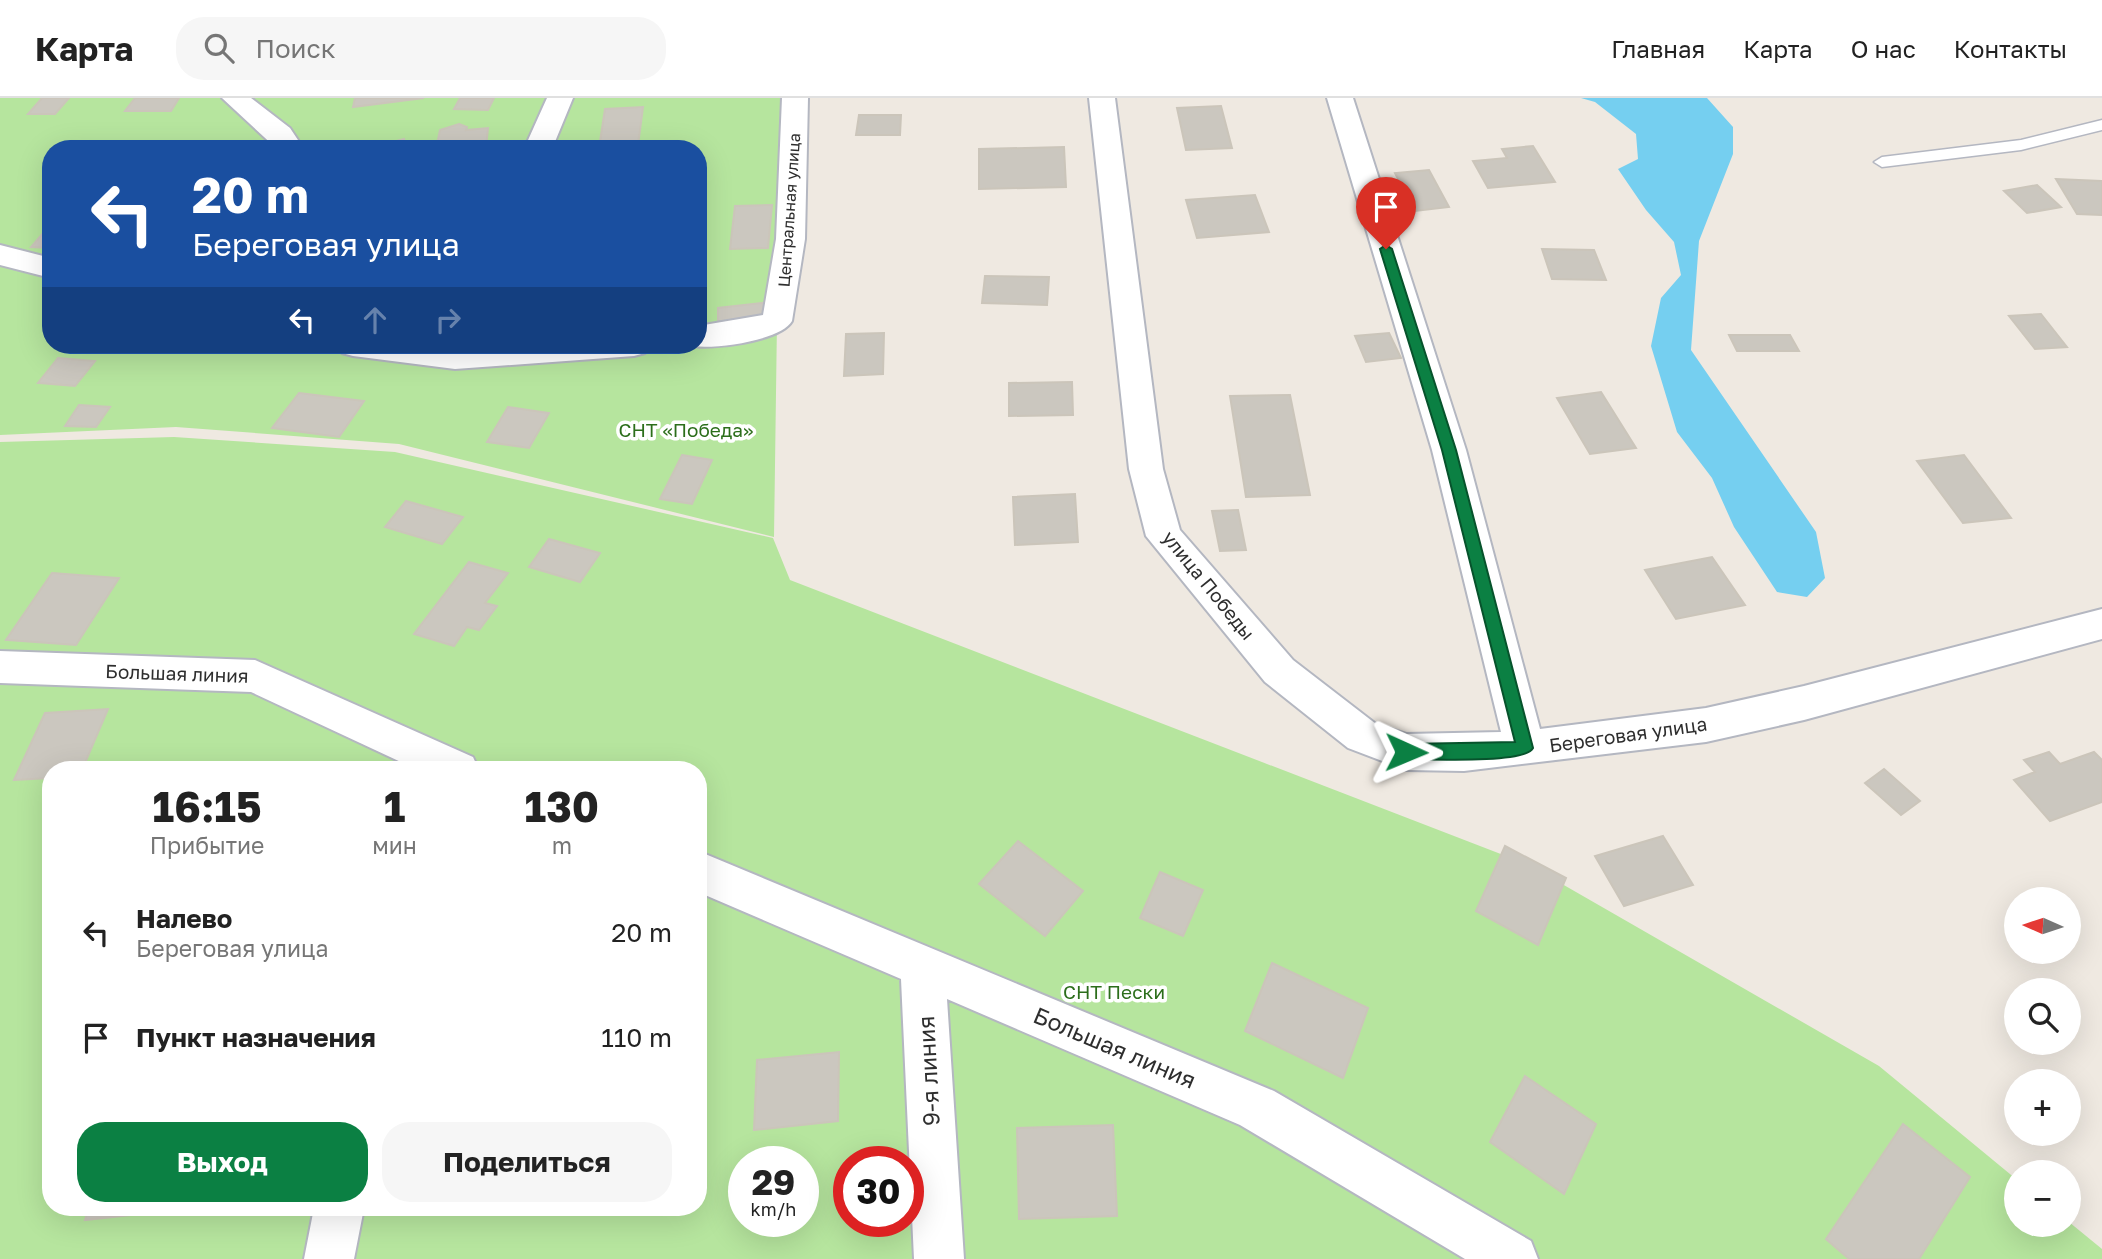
<!DOCTYPE html>
<html lang="ru">
<head>
<meta charset="utf-8">
<style>
	body { margin:0; font-family:"Golos Text",sans-serif; background:#f6f6f6; color:#222; height:100vh; display:flex; flex-direction:column; font-size:26px; white-space:nowrap }
	* { box-sizing:border-box; margin:0 }
	p { font-size:23px; color:#767676 }
	.icon { flex:none; width:38px; height:38px; fill:none; stroke:currentColor; stroke-width:2; stroke-linecap:round; stroke-linejoin:round }
	.map { position:relative; flex:1; overflow:hidden }
	.sheet { position:absolute; left:42px; top:663px; width:665px; height:455px; display:flex; flex-direction:column; background:#fff; border-radius:28px; box-shadow:0 7px 28px #0002 }
	.sheet>* { flex:none }
	.hud { position:absolute; left:42px; top:42px; width:665px; height:214px; border-radius:28px; box-shadow:0 7px 28px #0002; background:#1a4fa0; color:#fff; overflow:hidden }
	.needle { width:46px; rotate:273deg }
	.controls { position:absolute; left:2004px; top:789px; display:grid; gap:14px }
	.controls a { display:grid; place-items:center; width:77px; height:77px; border-radius:50%; background:#fff; box-shadow:0 7px 28px #0002; font-size:35px }
	.speed { position:absolute; left:728px; top:1048px; display:flex; gap:14px; font-size:35px; font-weight:700; text-align:center }
	.speed>* { display:grid; place-content:center; width:91px; height:91px; border-radius:50%; background:#fff; box-shadow:0 7px 28px #0002; line-height:1 }
	.speed small { font-size:18px; font-weight:400 }
	.speed .limit { border:10px solid #d22; background:#fff; color:#111 }
	.pin { position:absolute; display:grid; place-items:center; width:60px; height:60px; color:#fff; margin:-72px -30px; border-radius:50% 50% 50% 0; rotate:-45deg; box-shadow:0 0 7px #0007 }
	.pin .icon { rotate:45deg }
	.me { position:absolute; width:77px; margin:-38px; rotate:91deg; stroke-linejoin:round; filter:drop-shadow(0 0 5px #0008) }
	.turn { display:flex; align-items:center; gap:24px; height:147px; padding:0 35px; font-size:32px }
	.turn .icon { width:91px; height:91px; stroke-width:2.5 }
	.turn b { display:block; font-size:49px; line-height:60px }
	.lanes { display:flex; align-items:center; height:66px; padding:0 35px; background:#0003; justify-content:center; gap:35px; direction:ltr }
	.lanes .off { opacity:.35 }
	.eta { display:flex; justify-content:space-evenly; align-items:center; height:119px; text-align:center }
	.eta b { font-size:42px; font-weight:700; line-height:49px }
	.primary-button { display:flex; gap:14px; margin-top:auto; padding:14px 35px }
	.primary-button a { flex:1; height:80px; border-radius:28px; background:#0b8043; color:#fff; font-size:28px; font-weight:700; line-height:80px; text-align:center }
	.primary-button a+a { background:#f6f6f6; color:#222 }
	ul { padding:0; list-style:none }
	li { display:flex; align-items:center; gap:21px; height:105px; padding:0 35px }
	li div { flex:1 }
	li b { display:block; font-size:26px }
	li em { font-style:normal }
	header { display:flex; align-items:center; gap:42px; box-sizing:border-box; height:98px; padding:0 35px; background:#fff; border-bottom:2px solid #e0e0e0 }
	header strong { font-size:33px }
	nav { display:flex; gap:38px; margin-inline-start:auto; font-size:24px }
	.search { width:490px; height:63px; background:#f6f6f6; display:flex; align-items:center; gap:18px; box-sizing:border-box; padding:0 24px; border-radius:28px; color:#767676; font-size:26px }
	.map>svg:first-child { display:block }
</style>
</head>
<body>
<header>
<strong>Карта</strong>
<div class="search"><svg class="icon" aria-label="search" viewBox="0 0 24 24"><circle cx="10" cy="10" r="6"/><path d="M15 15l6 6"/></svg>Поиск</div>
<nav><a>Главная</a><a>Карта</a><a>О нас</a><a>Контакты</a></nav>
</header>
<div class="map">
<svg width="2102" height="1161" viewBox="0 0 2102 1161">
	<rect width="100%" height="100%" fill="#efe9e1"/>
	<path fill="#b6e59e" fill-rule="evenodd" d="M0 0H795L777 223 774 439 399 346 176 329 0 337ZM51 51H698V247H51Z
		M174 339 395 354 773 440 790 482 1529 767 1879 968 2016 1081V1127H2068L2069 1124 2102 1151V1161H0V344ZM51 672H698V1110H51ZM744 1064H803V1124H744ZM849 1064H908V1124H849Z"/>
	<path fill="#75cff0" d="M1581 0H1707L1733 29V56L1699 143 1691 252 1816 434 1825 480 1807 499 1777 494 1734 429 1712 380 1677 334 1651 248 1661 200 1681 177 1674 144 1646 112 1618 71 1638 61 1636 36 1595 4Z"/>
	<path fill="#cbc7bf" stroke="#cbc5ba" stroke-width="2" d="M42 0H69L55 16H28Z
		M135 0H179L171 13H125Z
		M355 0H424L353 9Z
		M460 0H494L488 12 454 11Z
		M1221 8 1232 50 1186 52 1177 10Z
		M643 9 638 47 599 50 605 11Z
		M859 17H901L900 37H856Z
		M459 26 467 29 466 32 488 30 486 50 436 51 440 32Z
		M404 41 407 51H366Z
		M1533 48 1555 84 1488 90 1473 63 1507 60 1502 51Z
		M1064 49 1066 89 979 91V51Z
		M1429 72 1449 109 1415 113 1395 75Z
		M2056 81 2102 83V117L2077 116Z
		M2037 87 2061 109 2027 115 2004 93Z
		M1255 97 1269 134 1197 140 1186 102Z
		M772 107 768 150 730 151 735 108Z
		M51 126V150L31 149Z
		M1542 151 1594 152 1606 182 1552 181Z
		M985 178 1049 179 1047 207 982 205Z
		M771 204 772 224 718 230V210Z
		M2041 216 2067 249 2035 251 2009 218Z
		M884 235 883 276 844 278 846 236Z
		M1389 235 1401 260 1366 264 1355 238Z
		M1729 237H1790L1799 253H1737Z
		M58 260 95 263 75 288 38 285Z
		M1072 284 1073 317 1009 318V285Z
		M1601 294 1636 350 1590 356 1557 300Z
		M299 295 364 303 339 339 272 330Z
		M1290 297 1310 397 1246 399 1230 298Z
		M79 307 110 309 96 329 65 328Z
		M508 309 549 315 529 350 487 344Z
		M682 357 712 362 692 406 660 401Z
		M1964 357 2011 420 1963 425 1917 363Z
		M1075 396 1078 444 1015 447 1013 399Z
		M406 403 463 419 442 446 385 429Z
		M1238 412 1246 452 1220 453 1212 413Z
		M549 441 600 455 580 484 529 469Z
		M1712 459 1745 507 1676 521 1645 472Z
		M469 464 508 475 485 505 497 508 479 532 467 529 454 548 414 536Z
		M52 475 119 480 76 547 6 542Z
		M108 611 82 672H51V680L14 682 45 615Z
		M2049 654 2060 666 2094 654 2102 662V704L2050 723 2014 682 2035 674 2024 662Z
		M1884 671 1920 703 1901 717 1865 685Z
		M1663 738 1693 787 1624 808 1595 758Z
		M1018 743 1083 793 1045 838 979 786Z
		M1505 748 1566 780 1538 847 1476 813Z
		M1160 774 1203 792 1183 838 1140 820Z
		M1272 865 1368 910 1343 980 1245 933Z
		M839 954 838 1023 754 1032 757 962Z
		M1525 978 1596 1026 1564 1096 1490 1044Z
		M1903 1026 1970 1079 1919 1161H1849L1826 1141Z
		M1113 1027 1117 1118 1019 1121 1017 1030Z
		M89 1110H158L157 1114 85 1122Z"/>
	<g fill="none" stroke-linecap="round" stroke-linejoin="round">
		<defs>
			<path id="lane" d="M2102 22V32L2021 52 1882 69 1874 64 1882 59 2021 42Z"/>
			<path id="street" d="M222 0H251L290 30 304 51H277Z
				M547 0H573L552 51H524Z
				M782 0H808L805 141 792 223C781 243 709 253 687 247H698V228L763 217 776 141Z
				M1089 0H1115L1163 371 1180 432 1293 562 1376 626 1406 636 1501 634 1432 352 1327 0H1353L1466 352 1540 631 1706 610 1804 588 2102 511V541L1804 622 1706 644 1464 673 1406 672 1348 650 1265 584 1146 438 1129 371Z
				M0 147 51 160V180L0 167Z
				M337 247H650L645 255 634 258 455 271 353 258 342 255Z
				M0 553 255 562 473 659 479 672H418L251 594 0 585Z
				M698 753 1274 993 1531 1143 1538 1161H1465L1240 1027 947 901 964 1161H914L901 881 698 794Z
				M314 1110H364L354 1161H304Z"/>
		</defs>
		<use href="#lane" stroke="#b4b7c1" stroke-width="3"/>
		<use href="#street" stroke="#b4b7c1" stroke-width="4"/>
		<use href="#lane" fill="#fff" fill-rule="evenodd"/>
		<use href="#street" fill="#fff" fill-rule="evenodd"/>
	</g>
	<path fill="#0b8043" stroke="#07532c" stroke-width="2" d="M1386 147 1392 151 1456 352 1533 650C1526 666 1426 661 1406 661L1398 654 1406 646 1515 644 1442 352 1380 151Z"/>
	<g text-anchor="middle" dominant-baseline="central" stroke-width="7" stroke-linejoin="round" paint-order="stroke">
		<g font-size="16" fill="#2e2e2e" stroke="#fff">
			<text transform="translate(789 112) rotate(-86)">Центральная улица</text>
		</g>
		<g font-size="19" fill="#2c6e1b" stroke="#fff">
			<text x="686" y="331">СНТ «Победа»</text>
			<text x="1114" y="893">СНТ Пески</text>
		</g>
		<g font-size="19" fill="#2e2e2e" stroke="#fff">
			<text transform="translate(1209 487) rotate(51)">улица Победы</text>
			<text transform="translate(177 575) rotate(2)">Большая линия</text>
			<text transform="translate(1628 636) rotate(-8)">Береговая улица</text>
		</g>
		<g font-size="23" fill="#2e2e2e" stroke="#fff">
			<text transform="translate(1115 949) rotate(23)">Большая линия</text>
			<text transform="translate(928 973) rotate(-93)">9-я линия</text>
		</g>
	</g>
</svg>
<div class="controls">
<a><svg class="needle" viewBox="-14 -14 28 28"><path d="M0-13l5 13h-10z" fill="#e53935"/><path d="M0 13l5-13h-10z" fill="#767676"/></svg></a>
<a><svg class="icon" aria-label="search" viewBox="0 0 24 24"><circle cx="10" cy="10" r="6"/><path d="M15 15l6 6"/></svg></a>
<a>+</a>
<a>−</a>
</div>
<div class="speed"><div>29<small>km/h</small></div><div class="limit">30</div></div>
<div class="pin" style="left:1386px;top:151px;background:#d93025"><svg class="icon" aria-label="arrive" viewBox="0 0 24 24"><path d="M6 21V4h12l-3 4 3 4H6"/></svg></div>
<svg class="me" style="left:1406px;top:654px" viewBox="-20 -20 40 40"><path d="M0-17L14 15 0 8-14 15z" fill="#0b8043" stroke="#fff" stroke-width="4"/></svg>
<div class="hud">
<div class="turn"><svg class="icon" aria-label="left" viewBox="0 0 24 24"><path d="M17 20v-9H6M10 6l-5 5 5 5"/></svg><div><b>20 m</b>Береговая улица</div></div>
<div class="lanes"><svg class="icon" aria-label="left" viewBox="0 0 24 24"><path d="M17 20v-9H6M10 6l-5 5 5 5"/></svg><svg class="icon off" aria-label="ahead" viewBox="0 0 24 24"><path d="M12 20V5M6 11l6-6 6 6"/></svg><svg class="icon off" aria-label="right" viewBox="0 0 24 24"><path d="M7 20v-9h11M14 6l5 5-5 5"/></svg></div>
</div>
<section class="sheet">
<div class="eta">
<div><b>16:15</b><p>Прибытие</p></div>
<div><b>1</b><p>мин</p></div>
<div><b>130</b><p>m</p></div>
</div>
<ul>
<li><svg class="icon" aria-label="left" viewBox="0 0 24 24"><path d="M17 20v-9H6M10 6l-5 5 5 5"/></svg><div><b>Налево</b><p>Береговая улица</p></div><em>20 m</em></li>
<li><svg class="icon" aria-label="arrive" viewBox="0 0 24 24"><path d="M6 21V4h12l-3 4 3 4H6"/></svg><div><b>Пункт назначения</b></div><em>110 m</em></li>
</ul>
<div class="primary-button"><a>Выход</a><a>Поделиться</a></div>
</section>
</div>
</body>
</html>
